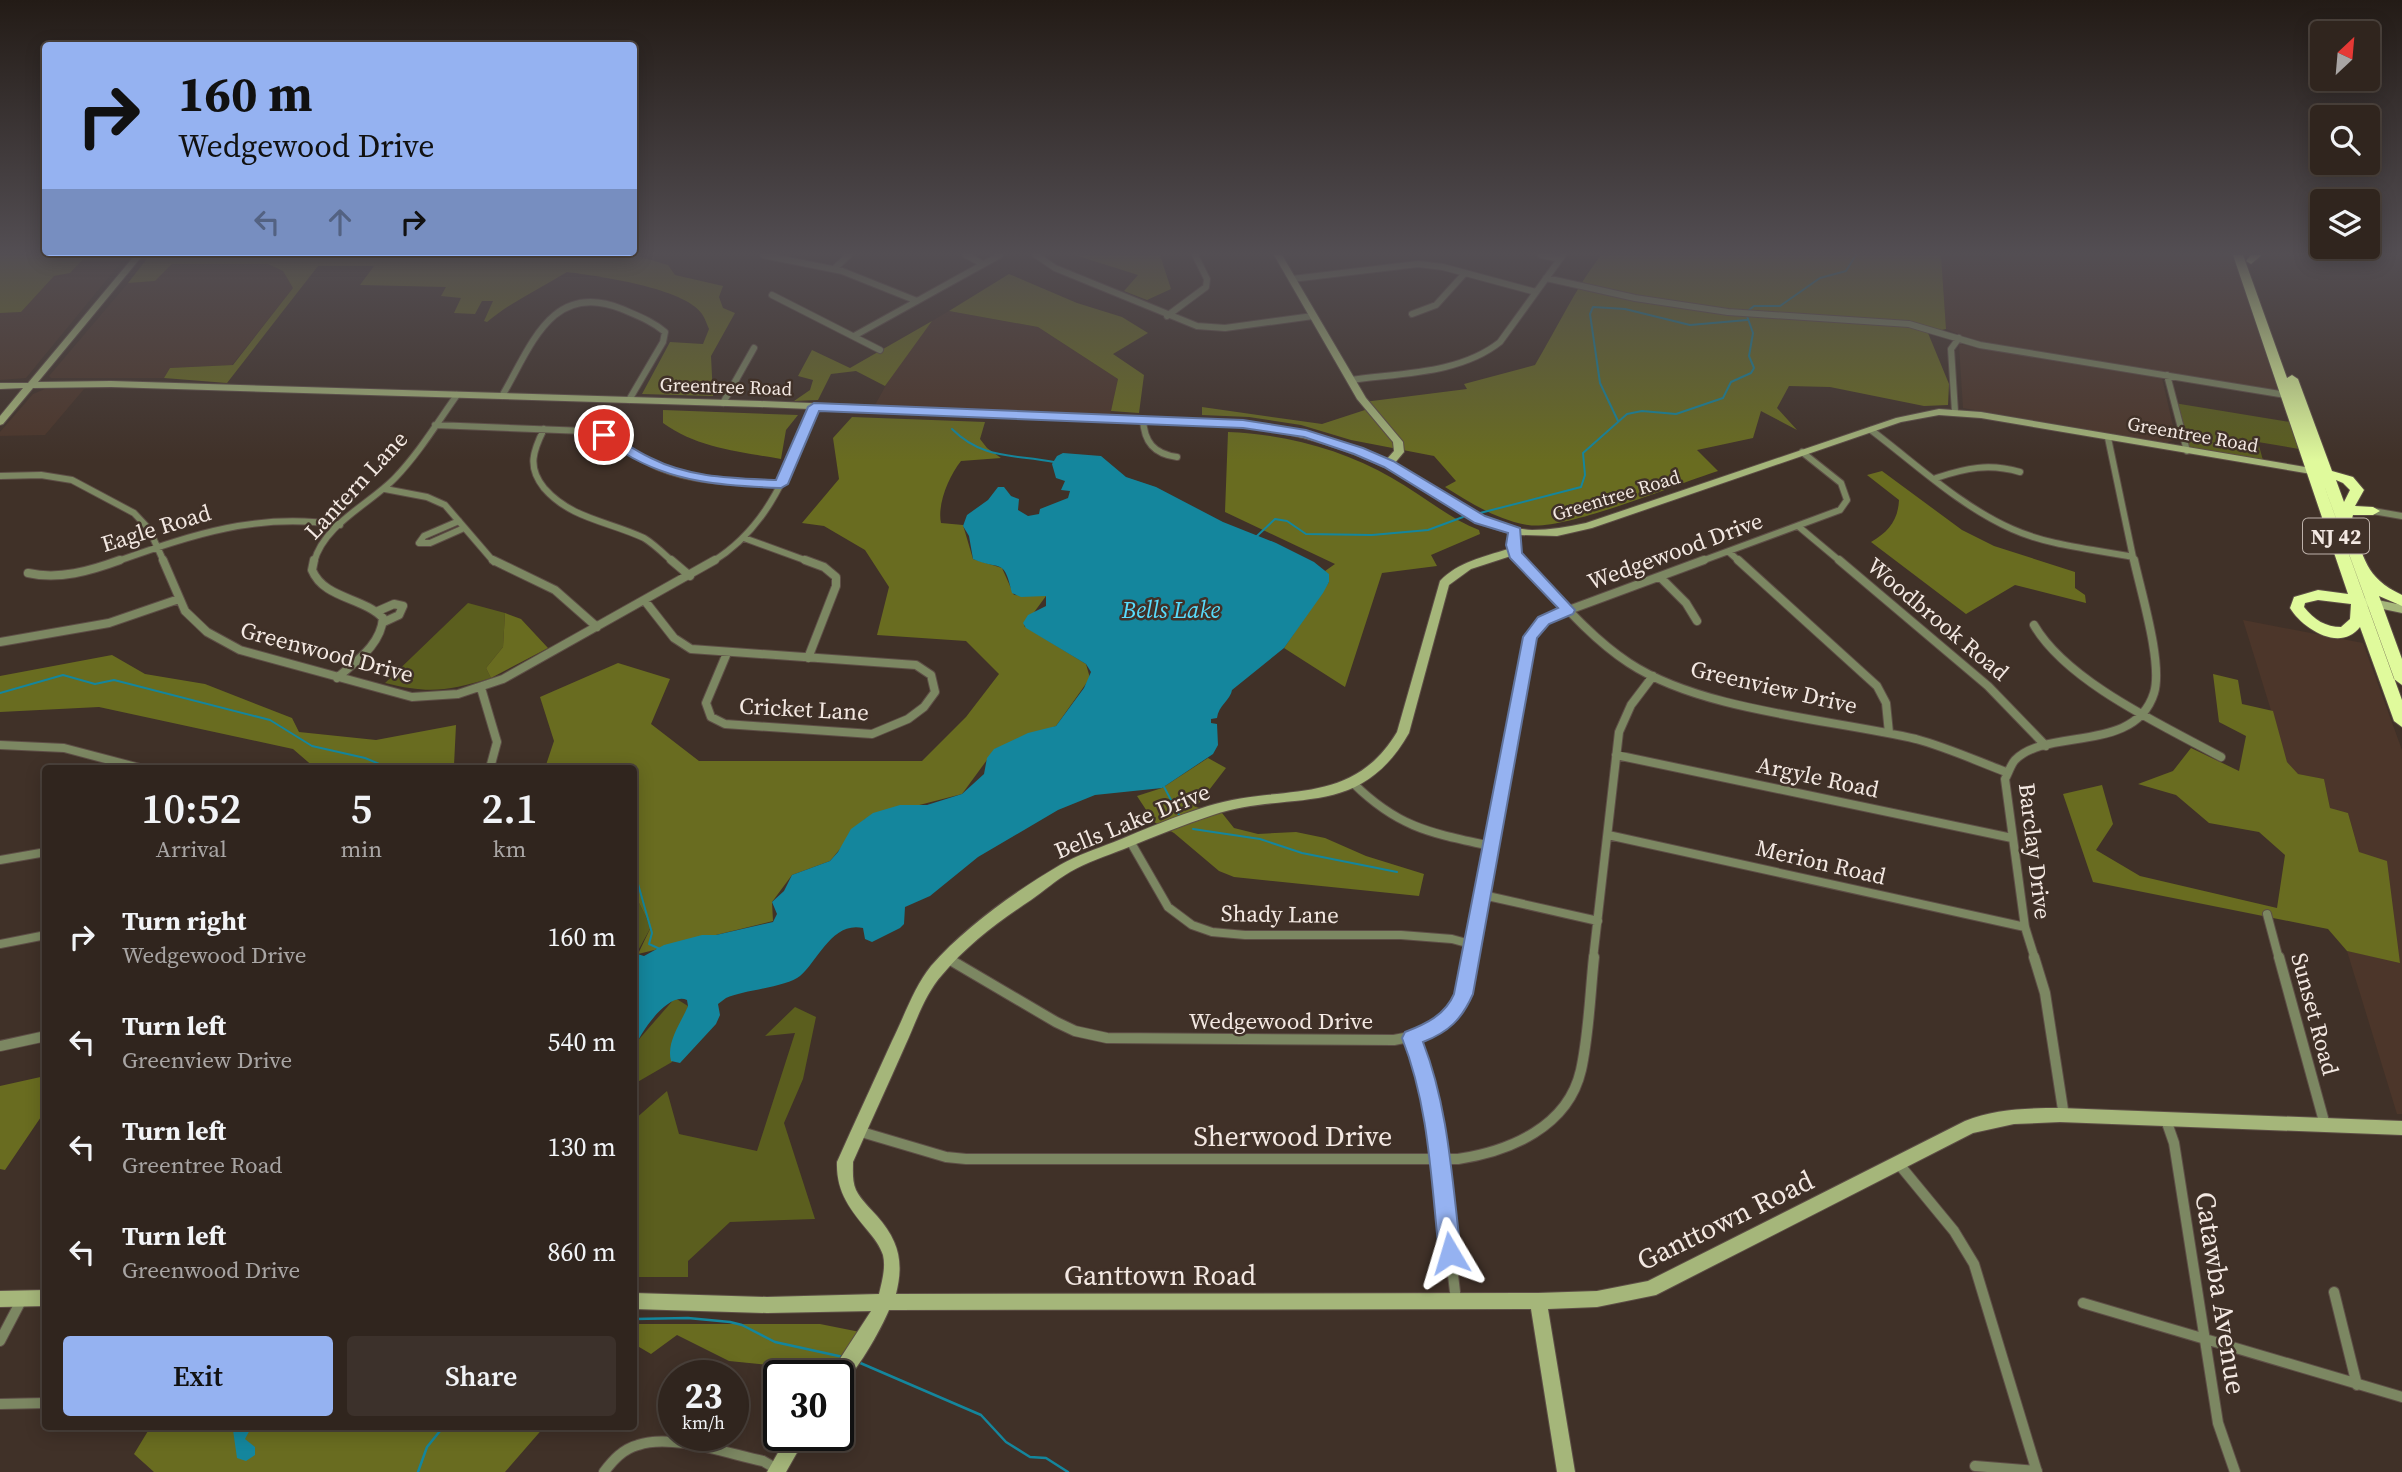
<!DOCTYPE html>
<html lang="en">
<head>
<meta charset="utf-8">
<style>
	body { margin:0; font-family:"Source Serif 4",serif; background:#3c312b; color:#f1f3f6; height:100vh; display:flex; flex-direction:column; font-size:26px; white-space:nowrap }
	* { box-sizing:border-box; margin:0 }
	p { font-size:23px; color:#a8a5a4 }
	.icon { flex:none; width:38px; height:38px; fill:none; stroke:currentColor; stroke-width:2; stroke-linecap:round; stroke-linejoin:round }
	.map { position:relative; flex:1; overflow:hidden }
	.sheet { position:absolute; left:42px; top:765px; width:595px; height:665px; display:flex; flex-direction:column; background:#30251e; border-radius:7px; box-shadow:0 4px 18px #0003,0 0 0 2px #4b423c }
	.sheet>* { flex:none }
	.guide { position:absolute; left:42px; top:42px; width:595px; height:214px; border-radius:7px; box-shadow:0 4px 18px #0003,0 0 0 2px #4b423c; background:#95b2f1; color:#111; overflow:hidden }
	.needle { width:46px; rotate:26deg }
	.controls { position:absolute; left:2310px; top:21px; display:grid; gap:14px }
	.controls a { display:grid; place-items:center; width:70px; height:70px; border-radius:7px; background:#30251e; box-shadow:0 4px 18px #0003,0 0 0 2px #4b423c; font-size:35px }
	.speed { position:absolute; left:658px; top:1360px; display:flex; gap:14px; font-size:35px; font-weight:700; text-align:center }
	.speed>* { display:grid; place-content:center; width:91px; height:91px; border-radius:50%; background:#30251e; box-shadow:0 4px 18px #0003,0 0 0 2px #4b423c; line-height:1 }
	.speed small { font-size:18px; font-weight:400 }
	.speed .limit { border:4px solid #111; border-radius:10px; background:#fff; color:#111 }
	.pin { position:absolute; display:grid; place-items:center; width:60px; height:60px; color:#fff; margin:-30px; border:4px solid #fff; border-radius:50%; box-shadow:0 2px 7px #0007 }
	.me { position:absolute; width:77px; margin:-38px; rotate:353deg; stroke-linejoin:round; filter:drop-shadow(0 0 5px #0008) }
	.turn { display:flex; align-items:center; gap:24px; height:147px; padding:0 21px; font-size:32px }
	.turn .icon { width:91px; height:91px; stroke-width:2.5 }
	.turn b { display:block; font-size:49px; line-height:60px }
	.lanes { display:flex; align-items:center; height:66px; padding:0 21px; background:#0003; justify-content:center; gap:35px; direction:ltr }
	.lanes .off { opacity:.35 }
	.eta { display:flex; justify-content:space-evenly; align-items:center; height:119px; text-align:center }
	.eta b { font-size:42px; font-weight:600; line-height:49px }
	.primary-button { display:flex; gap:14px; margin-top:auto; padding:14px 21px }
	.primary-button a { flex:1; height:80px; border-radius:7px; background:#95b2f1; color:#111; font-size:28px; font-weight:600; line-height:80px; text-align:center }
	.primary-button a+a { background:#3c312b; color:#f1f3f6 }
	ul { padding:0; list-style:none }
	li { display:flex; align-items:center; gap:21px; height:105px; padding:0 21px }
	li div { flex:1 }
	li b { display:block; font-size:26px }
	li em { font-style:normal }
	.map>svg:first-child { display:block }
</style>
</head>
<body>
<div class="map">
<svg width="2402" height="1472" viewBox="0 0 2402 1472">
	<rect width="100%" height="100%" fill="#403128"/>
	<path fill="#4c362a" d="M127 255 26 378 0 380V313L21 312 54 276 70 273 85 257Z
		M1941 255H1960L2000 261 2001 257 1997 255H2238L2253 298 2247 299 2278 391 1978 342 1946 329Z
		M172 264H268L283 271 293 288 232 365 170 368 164 378H51L49 376 128 283 155 281Z
		M949 311 1038 327 1118 379 1110 415 875 405 891 376 932 321Z
		M1959 344 2162 378 2176 439 2166 443 1963 408Z
		M45 389H84L45 435 0 436V432L33 394Z
		M2243 620 2363 643 2402 750V1114H2397L2347 951 2400 962 2359 852 2348 813 2330 808 2324 779 2297 774 2287 762Z"/>
	<path fill="#5b5e1e" d="M2174 403 2296 423 2305 450 2258 442 2264 464 2187 451Z
		M468 603 505 613 503 647 486 668 491 678C448 691 429 694 385 683Z
		M634 893 651 927 634 958Z
		M675 998 688 1006 672 1062 634 1084V1045Z
		M795 1007 816 1017 803 1079 784 1123 815 1219 730 1222 688 1261V1277H634V1120L667 1091 679 1134 757 1151 795 1033 765 1036Z"/>
	<path fill="#696c20" d="M0 255H127L85 257 70 273 54 276 21 312 0 313Z
		M150 255H634L668 265 675 275 723 286 719 297 723 308 735 313 711 356 713 396 642 394 670 342 703 344 709 329C707 325 705 318 702 314 685 288 598 276 567 272 540 289 512 301 487 322L484 321 493 301H482L475 314 454 313 461 298 441 296 446 287 360 285 374 266H318L227 383 164 378 170 368 233 365 293 288 283 271 268 264H172L155 281 128 283Z
		M1075 255H1160L1171 289 1147 300 1124 291 1138 275Z
		M1601 255H1941L1946 329 1928 333 1949 384 1948 405 1924 406 1830 387 1789 386 1777 408 1797 430 1761 411 1753 438 1697 450 1718 471C1677 484 1565 531 1528 525 1497 520 1471 503 1445 487L1456 481 1434 456 1351 440 1301 425 1249 417 1202 415V407L1322 424 1368 409 1364 402 1467 389 1464 384 1535 365C1557 328 1575 289 1601 255Z
		M1009 274 1077 303 1122 317 1148 333 1113 354 1144 375 1139 413 1111 411 1118 379 1038 327 949 311Z
		M932 321 885 386 856 371 831 374 818 400 794 401 810 390 813 380 798 376 812 350 850 368Z
		M663 410 798 415 786 430 781 459C741 452 697 448 663 423Z
		M852 417 985 422 980 439 987 448 1001 458 961 461C949 476 937 504 941 523L963 525 973 559 1002 568 1014 595 1046 596 1024 626 1086 664 1090 678 1056 726 995 749 962 794 865 819 830 861 792 875 772 902 773 921 638 954 651 927 634 893V768H545L554 741 540 697 618 663 670 679 651 724 699 761H922L966 717 999 674 966 641 877 635 889 587 865 550 824 526 802 523 839 479 833 438Z
		M1228 432C1284 434 1343 449 1392 478 1421 494 1448 518 1479 530L1480 534 1431 555 1437 566 1382 573 1345 687 1284 648 1329 582 1325 571 1335 564 1225 512Z
		M1882 471 1962 530 1994 546 2075 572V588L2085 595 2086 603 2015 585 1966 614 1871 542C1888 532 1898 521 1899 500L1867 475Z
		M505 613 521 619 548 648 491 678 486 668 503 647Z
		M112 655 145 674 205 684 292 718 299 732 376 740 456 725 454 765 458 768H315L293 749 99 707 0 712V676Z
		M2213 674 2238 680 2242 704 2273 711 2287 762 2298 774 2324 779 2330 808 2348 813 2359 852 2387 861 2400 963 2347 951 2328 929 2093 882 2063 794 2102 785 2113 824 2096 850 2140 876 2277 908 2285 855 2259 832 2209 823 2176 795 2138 784 2173 771 2191 748 2239 771 2246 736 2219 722Z
		M1208 758 1226 768 1196 807 1222 813 1234 828 1258 834 1296 832 1325 838 1366 856 1424 874 1419 896 1234 877 1219 871 1174 833 1154 822 1137 796 1162 788Z
		M45 1076V1111L5 1170 0 1169V1086Z
		M634 1324H820L860 1332 832 1371 729 1361 677 1335 651 1354 634 1344Z
		M151 1426H545L505 1472H154L134 1454Z"/>
	<path fill="#14869d" d="M1063 453 1101 456 1126 477 1156 487 1223 522 1276 543 1314 562 1329 574V582L1323 593 1284 648 1232 690C1231 699 1218 706 1217 718L1211 719V723L1217 724 1218 745 1213 754 1162 788 1095 795 1058 810 978 857 930 896 905 907 904 924 900 928 872 942 865 939 863 928C832 921 818 961 800 976 787 987 744 990 726 998L718 1004 720 1015 716 1024 680 1063 671 1061C666 1042 681 1023 688 1006L687 1000C668 991 639 1034 634 1050V1007L639 997 634 992V953L644 956 664 945 702 935H716L773 922 777 914 772 902 784 891 792 875 830 861 838 852 851 829 873 813 900 805H927L962 794 984 774 987 758 994 749 1028 733 1056 726 1084 688 1091 672 1086 664 1026 628 1023 623 1028 615 1046 606V596L1021 597 1012 593C1004 557 1001 571 973 559L969 536 963 526 967 515 988 500 998 487H1004L1011 496 1019 499 1018 510 1028 516 1039 514 1040 509 1068 498 1070 491 1061 490 1065 481 1056 478 1052 464 1057 456Z
		M235 1426H252L245 1439 255 1447V1455L246 1461 237 1458 233 1430Z"/>
	<g fill="none" stroke-linecap="round" stroke-linejoin="round">
		<path stroke="#14869d" stroke-width="2" d="M1748 311 1754 306H1780L1820 278 1846 271 1856 255
			M1618 421 1600 383 1590 314 1593 307 1625 309 1690 325 1747 320
			M952 429C983 460 1014 454 1054 462
			M1480 513 1581 487 1585 475 1583 453 1627 414 1642 411 1676 414 1723 398 1731 382 1751 373 1754 368 1749 356 1753 333 1747 316
			M1257 536 1275 519 1287 521 1306 534 1372 535 1428 530 1463 517
			M0 693 63 675 95 684 114 680 270 720 312 746 365 758 389 768
			M1163 785 1179 815
			M1193 829 1260 839 1302 853 1397 872
			M634 870 652 933 649 944 660 949"/>
		<path stroke="#14869d" stroke-width="2.5" d="M634 1319 688 1318 730 1322 742 1325 775 1342 843 1357
			M858 1362 981 1415 1006 1442 1030 1457 1046 1458 1068 1472
			M418 1472 427 1447 444 1426"/>
		<defs>
			<path id="street-far2" d="M763 255 842 271 917 301
				M966 255 981 263
				M1036 255 1055 268 1197 326 1225 328 1313 316
				M1541 255 1559 259
				M836 267 849 255
				M1546 278 1635 298 1728 312 1909 324 1980 345 2286 395
				M1292 279 1418 264 1443 267 1536 292
				M772 295 880 350
				M1412 314 1436 305 1465 273
				M1167 316 1206 287 1207 279 1195 255
				M854 336 1000 255
				M2167 375 2187 451
				M1351 380C1400 373 1460 374 1500 342L1563 255
				M502 396C531 347 551 280 622 309 638 316 652 321 665 332L663 342 629 400
				M723 403 754 348
				M1955 412 1951 349 1959 338
				M1143 419C1144 442 1154 454 1177 457
				M435 425 585 431C612 438 632 456 658 467 696 483 740 482 781 484
				M544 429C533 451 527 467 544 488 571 519 608 521 644 538 654 544 664 554 673 562
				M1871 430C1916 464 1960 506 2012 529 2050 546 2093 549 2133 557
				M2108 438 2134 562
				M0 476 41 475 72 480 134 513 149 529 164 562
				M1936 478C1966 468 1989 463 2020 472
				M385 489 427 497 445 505 494 562
				M2373 511 2402 516
				M459 521 424 536 419 543H430L464 528
				M1798 526 1841 562
				M744 538 810 562
				M1513 551 1524 562
				M1729 552 1740 562
				M115 562C192 535 256 512 340 525
				M314 562C324 524 370 504 395 478 419 453 437 423 457 395
				M712 562C771 526 789 467 814 407
				M1699 562 1840 510 1847 500 1841 483 1802 452"/>
			<path id="street-far1" d="M163 560 185 611 207 632 240 650 412 697 458 694 503 679 715 560
				M314 560 312 570C324 599 363 597 383 618 381 645 356 661 337 678
				M493 560 555 590 597 627
				M671 560 690 576
				M805 560 824 567 836 577V586L808 658
				M1522 560C1556 596 1588 636 1629 663 1702 711 1830 719 1916 739 1946 747 1977 761 2006 772
				M1738 560 1877 686 1886 703 1889 733
				M1839 560 1988 686 2046 746
				M28 573C59 580 90 571 120 560
				M1660 577 1686 603 1697 621
				M645 601 674 638 691 649 916 665 931 675 935 692 924 707 908 719 872 734 725 724 711 717 706 703 727 653
				M378 611 394 604 403 606 399 615 384 622
				M2034 625C2067 682 2164 726 2221 757
				M0 642 109 623 179 599
				M481 688 497 742 490 768
				M0 745 64 748 140 768
				M1616 755 2012 838
				M1354 784C1399 828 1431 833 1491 846
				M1608 835 2025 927
				M1130 841 1168 907 1192 925 1212 932 1245 935H1401L1452 939 1474 945
				M0 860 46 852
				M1483 895 1598 921
				M2267 914 2279 959
				M0 944 46 935
				M1471 959 1529 643 1535 628 1550 617 1704 560
				M1593 959 1619 732 1631 705 1653 676
				M2035 959 2025 927 2005 779C2008 774 2011 764 2015 760 2047 727 2135 754 2154 693 2163 664 2141 592 2134 560"/>
			<path id="street" d="M2034 957 2045 993 2064 1116
				M2279 957 2325 1125
				M947 958 1056 1022 1075 1031 1107 1038 1394 1040C1448 1031 1462 1008 1471 957
				M1412 1038 1426 1074 1432 1100 1456 1300
				M0 1046 46 1036
				M2166 1120 2174 1143 2218 1423 2235 1472
				M858 1131 946 1157 966 1159H1458C1510 1151 1568 1127 1581 1070 1589 1034 1590 994 1594 957
				M1898 1163 1954 1231 1974 1264 2037 1472
				M2334 1292 2357 1385
				M2083 1303 2402 1397
				M0 1341 22 1299
				M0 1404 46 1403
				M1975 1466 2037 1471
				M604 1472C613 1460 623 1449 638 1445 671 1433 729 1454 763 1461L777 1469"/>
			<path id="secondary" d="M135 255H143L38 382 111 381 760 401 1243 421C1293 427 1341 438 1386 460L1394 451 1393 442 1357 399 1274 255H1282L1366 398 1403 442 1404 452 1394 464C1435 486 1484 528 1532 530 1550 530 1568 527 1586 523L1896 418 1939 409 1981 412 2323 470 2328 473 2323 476 1981 418 1939 415 1901 422 1592 528 1557 536 1520 535 1517 554 1471 569 1449 585 1409 733C1359 821 1292 789 1213 815 1183 825 1153 837 1124 849 1106 856 1087 862 1070 872 1056 880 1044 891 1031 900 998 922 967 945 942 975 925 994 916 1022 905 1046 888 1085 870 1123 853 1162 853 1171 852 1181 856 1190 861 1200 870 1208 877 1216 899 1241 904 1262 896 1294L1538 1293 1597 1291 1648 1281 1965 1121C1994 1109 2028 1108 2060 1108L2402 1121V1135L2060 1122 2014 1124 1973 1133 1656 1295 1597 1307 1548 1309 1575 1472H1557L1531 1309 889 1310C882 1327 854 1379 838 1386V1376H830L832 1371 871 1311 767 1313 634 1309V1293L767 1297 879 1294C882 1281 886 1268 883 1255 880 1246 874 1238 868 1231 850 1209 836 1192 837 1162 855 1121 874 1081 892 1041 904 1017 914 987 931 966 965 927 1016 891 1060 865 1077 855 1096 849 1114 842 1145 829 1176 816 1208 806 1280 783 1351 809 1397 732L1440 581C1458 562 1483 557 1508 549L1510 533C1471 525 1439 497 1405 478 1354 450 1301 434 1243 427L760 407 111 387 33 388 3 424 0 425V416L23 388 0 389V383H28Z
				M2368 598 2402 605V613L2364 605 2362 602 2364 599Z
				M46 1290V1306L0 1307V1291Z
				M788 1435H807L786 1472H767Z"/>
			<path id="highway" d="M2233 255H2243L2287 378 2292 375 2298 379 2332 471 2353 477 2364 490 2355 506 2373 507 2380 511 2373 515H2353L2351 522C2365 558 2364 577 2402 595V606L2379 596 2402 659V685L2394 679 2320 474 2402 700V727L2394 721 2360 627C2340 653 2302 628 2290 608L2294 597 2318 590 2348 594ZM2336 480 2343 483 2350 490 2344 502ZM2318 600 2351 604 2350 619 2341 627C2326 627 2314 620 2304 607L2305 603Z
				M2251 255H2262L2251 264 2246 261Z"/>
		</defs>
		<use href="#street-far2" stroke="#5d4e46" stroke-width="8"/>
		<use href="#street-far1" stroke="#5d4e46" stroke-width="10"/>
		<use href="#street" stroke="#5d4e46" stroke-width="12"/>
		<use href="#secondary" stroke="#5d4e46" stroke-width="2"/>
		<use href="#highway" stroke="#5d4e46" stroke-width="2"/>
		<use href="#street-far2" stroke="#7c8762" stroke-width="6"/>
		<use href="#street-far1" stroke="#7c8762" stroke-width="8"/>
		<use href="#street" stroke="#7c8762" stroke-width="10"/>
		<use href="#secondary" fill="#a5b67a" fill-rule="evenodd"/>
		<use href="#highway" fill="#e0fa9c" fill-rule="evenodd"/>
	</g>
	<linearGradient id="sky" x2="0" y2="1"><stop stop-color="#231b16"/><stop offset="0.55" stop-color="#534e53"/><stop offset="1" stop-color="#534e53" stop-opacity="0"/></linearGradient>
	<rect width="2402" height="461" fill="url(#sky)"/>
	<path fill="#95b2f1" stroke="#61749d" stroke-width="2" d="M814 403 1243 420 1306 430 1363 448 1393 461 1485 516 1520 528 1522 553 1575 610 1573 614 1549 624 1537 638 1473 994C1462 1019 1449 1032 1423 1042 1449 1109 1452 1182 1461 1253L1458 1261 1450 1264 1443 1261 1439 1253C1431 1180 1429 1106 1402 1038L1405 1032C1426 1024 1445 1015 1454 994L1523 637 1538 617 1558 608 1510 558 1506 545 1508 533 1475 523 1384 467 1354 454 1304 437 1243 428 819 411 788 484 781 488C725 486 673 483 624 453 615 448 604 443 597 435L604 432 608 433C622 441 636 451 651 458 690 478 734 478 776 480L808 407Z"/>
	<g text-anchor="middle" dominant-baseline="central" stroke-width="5" stroke-linejoin="round" paint-order="stroke">
		<g font-size="19" fill="#f3e8e2" stroke="#403128">
			<text transform="translate(726 386) rotate(2)">Greentree Road</text>
			<text transform="translate(2193 434) rotate(10)">Greentree Road</text>
			<text transform="translate(1616 495) rotate(-17)">Greentree Road</text>
		</g>
		<rect fill="#403128" stroke="#bdb1aa" stroke-width="2" x="2303" y="518.5" width="66" height="35" rx="5"/>
		<g font-size="21" font-weight="bold" fill="#f3e8e2">
			<text x="2336" y="536">NJ 42</text>
		</g>
		<g font-size="23" fill="#f3e8e2" stroke="#403128">
			<text transform="translate(356 485) rotate(-47)">Lantern Lane</text>
			<text transform="translate(156 528) rotate(-17)">Eagle Road</text>
			<text transform="translate(1675 551) rotate(-20)">Wedgewood Drive</text>
			<text transform="translate(1938 619) rotate(40)">Woodbrook Road</text>
			<text transform="translate(327 652) rotate(15)">Greenwood Drive</text>
			<text transform="translate(1774 687) rotate(13)">Greenview Drive</text>
			<text transform="translate(804 709) rotate(3)">Cricket Lane</text>
			<text transform="translate(1818 777) rotate(12)">Argyle Road</text>
			<text transform="translate(1132 821) rotate(-22)">Bells Lake Drive</text>
			<text transform="translate(2035 851) rotate(83)">Barclay Drive</text>
			<text transform="translate(1821 862) rotate(13)">Merion Road</text>
			<text transform="translate(1280 914) rotate(1)">Shady Lane</text>
			<text transform="translate(2315 1014) rotate(75)">Sunset Road</text>
			<text x="1281" y="1021">Wedgewood Drive</text>
		</g>
		<g font-size="24" font-style="italic" fill="#58dcfc" stroke="#403128">
			<text x="1171" y="609">Bells Lake</text>
		</g>
		<g font-size="28" fill="#f3e8e2" stroke="#403128">
			<text x="1293" y="1136">Sherwood Drive</text>
			<text transform="translate(1725 1220) rotate(-26)">Ganttown Road</text>
			<text x="1160" y="1275">Ganttown Road</text>
			<text transform="translate(2221 1293) rotate(81)">Catawba Avenue</text>
		</g>
	</g>
</svg>
<div class="controls">
<a><svg class="needle" viewBox="-14 -14 28 28"><path d="M0-13l5 13h-10z" fill="#e53935"/><path d="M0 13l5-13h-10z" fill="#a8a5a4"/></svg></a>
<a><svg class="icon" aria-label="search" viewBox="0 0 24 24"><circle cx="10" cy="10" r="6"/><path d="M15 15l6 6"/></svg></a>
<a><svg class="icon" aria-label="layers" viewBox="0 0 24 24"><path d="M12 4l9 5-9 5-9-5zM3 14l9 5 9-5"/></svg></a>
</div>
<div class="speed"><div>23<small>km/h</small></div><div class="limit">30</div></div>
<div class="pin" style="left:604px;top:435px;background:#d93025"><svg class="icon" aria-label="arrive" viewBox="0 0 24 24"><path d="M6 21V4h12l-3 4 3 4H6"/></svg></div>
<svg class="me" style="left:1450px;top:1253px" viewBox="-20 -20 40 40"><path d="M0-17L14 15 0 8-14 15z" fill="#95b2f1" stroke="#fff" stroke-width="4"/></svg>
<div class="guide">
<div class="turn"><svg class="icon" aria-label="right" viewBox="0 0 24 24"><path d="M7 20v-9h11M14 6l5 5-5 5"/></svg><div><b>160 m</b>Wedgewood Drive</div></div>
<div class="lanes"><svg class="icon off" aria-label="left" viewBox="0 0 24 24"><path d="M17 20v-9H6M10 6l-5 5 5 5"/></svg><svg class="icon off" aria-label="ahead" viewBox="0 0 24 24"><path d="M12 20V5M6 11l6-6 6 6"/></svg><svg class="icon" aria-label="right" viewBox="0 0 24 24"><path d="M7 20v-9h11M14 6l5 5-5 5"/></svg></div>
</div>
<section class="sheet">
<div class="eta">
<div><b>10:52</b><p>Arrival</p></div>
<div><b>5</b><p>min</p></div>
<div><b>2.1</b><p>km</p></div>
</div>
<ul>
<li><svg class="icon" aria-label="right" viewBox="0 0 24 24"><path d="M7 20v-9h11M14 6l5 5-5 5"/></svg><div><b>Turn right</b><p>Wedgewood Drive</p></div><em>160 m</em></li>
<li><svg class="icon" aria-label="left" viewBox="0 0 24 24"><path d="M17 20v-9H6M10 6l-5 5 5 5"/></svg><div><b>Turn left</b><p>Greenview Drive</p></div><em>540 m</em></li>
<li><svg class="icon" aria-label="left" viewBox="0 0 24 24"><path d="M17 20v-9H6M10 6l-5 5 5 5"/></svg><div><b>Turn left</b><p>Greentree Road</p></div><em>130 m</em></li>
<li><svg class="icon" aria-label="left" viewBox="0 0 24 24"><path d="M17 20v-9H6M10 6l-5 5 5 5"/></svg><div><b>Turn left</b><p>Greenwood Drive</p></div><em>860 m</em></li>
</ul>
<div class="primary-button"><a>Exit</a><a>Share</a></div>
</section>
</div>
</body>
</html>
